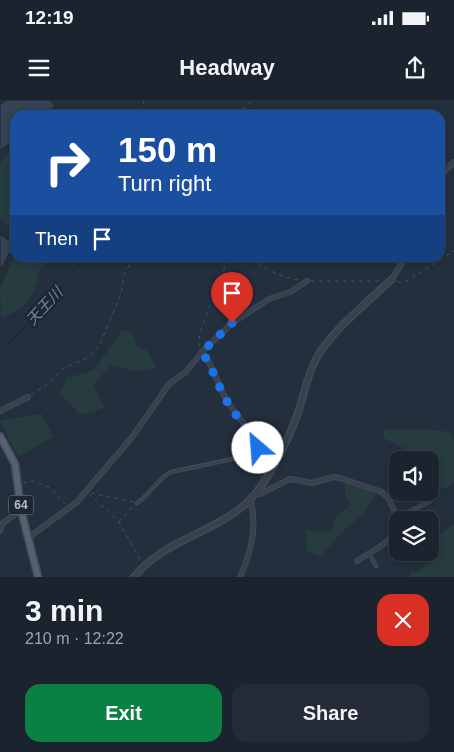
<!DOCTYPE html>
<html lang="en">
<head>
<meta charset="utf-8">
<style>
	body { margin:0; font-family:Helvetica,"Noto Sans JP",sans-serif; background:#242b36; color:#f1f3f6; height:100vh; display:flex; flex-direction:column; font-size:19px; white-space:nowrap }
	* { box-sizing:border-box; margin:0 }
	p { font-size:16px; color:#a0a4aa }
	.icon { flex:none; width:28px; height:28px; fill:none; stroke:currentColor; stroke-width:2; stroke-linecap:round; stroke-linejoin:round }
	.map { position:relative; height:477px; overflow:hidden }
	.side { display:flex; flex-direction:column; background:#1b232e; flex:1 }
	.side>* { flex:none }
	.banner { position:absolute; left:10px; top:10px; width:435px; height:152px; border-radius:15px; box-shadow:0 2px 8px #0003,0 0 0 1px #39404a; background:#1a4fa0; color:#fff; overflow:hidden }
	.controls { position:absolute; left:389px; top:351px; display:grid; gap:10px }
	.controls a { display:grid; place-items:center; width:50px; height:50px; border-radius:10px; background:#1b232e; box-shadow:0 2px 8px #0003,0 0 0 1px #39404a; font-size:25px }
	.pin { position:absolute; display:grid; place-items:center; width:42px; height:42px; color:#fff; margin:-51px -21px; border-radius:50% 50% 50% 0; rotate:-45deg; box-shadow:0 0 5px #0007 }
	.pin .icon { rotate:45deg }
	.me { position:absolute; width:55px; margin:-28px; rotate:333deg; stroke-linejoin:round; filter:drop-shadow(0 0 4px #0008) }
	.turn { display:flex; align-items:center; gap:18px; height:105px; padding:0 25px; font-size:22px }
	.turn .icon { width:65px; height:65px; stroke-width:2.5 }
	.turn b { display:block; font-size:35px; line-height:42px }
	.then { display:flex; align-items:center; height:48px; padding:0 25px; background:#0003; gap:10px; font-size:19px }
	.round { display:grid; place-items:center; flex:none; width:52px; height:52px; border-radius:15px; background:#242b36 }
	.overview { display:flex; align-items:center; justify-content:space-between; height:85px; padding:0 25px }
	h1 { font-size:30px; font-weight:600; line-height:38px }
	.cta { display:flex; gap:10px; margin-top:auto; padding:10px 25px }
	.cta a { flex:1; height:58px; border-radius:15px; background:#0b8043; color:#fff; font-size:20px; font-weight:600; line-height:58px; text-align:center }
	.cta a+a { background:#242b36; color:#f1f3f6 }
	.status { display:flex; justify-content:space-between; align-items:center; height:35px; padding:0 25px; background:#1b232e; direction:ltr }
	.status svg { height:14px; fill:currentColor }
	header { display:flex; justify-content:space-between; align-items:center; height:65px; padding:0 25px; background:#1b232e; font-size:22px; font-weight:600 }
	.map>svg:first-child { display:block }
</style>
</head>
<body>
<div class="status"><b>12:19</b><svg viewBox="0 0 49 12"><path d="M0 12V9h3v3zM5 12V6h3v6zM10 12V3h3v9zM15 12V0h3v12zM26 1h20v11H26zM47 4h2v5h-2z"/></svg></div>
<header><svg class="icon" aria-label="menu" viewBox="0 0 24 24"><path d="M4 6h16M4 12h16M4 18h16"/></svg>Headway<svg class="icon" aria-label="share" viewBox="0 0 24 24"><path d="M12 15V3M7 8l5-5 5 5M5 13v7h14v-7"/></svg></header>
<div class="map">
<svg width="454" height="477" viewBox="0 0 454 477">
	<rect width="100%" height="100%" fill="#242f3e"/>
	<path fill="#263c3f" d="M15 49V131L0 118V64L4 56Z
		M15 155V158H61C54 160 45 161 40 168 38 171 39 176 38 180 31 202 23 211 1 217L0 188Z
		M122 230 132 232 137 247 146 250 156 267C141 275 127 269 111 265L94 284 104 308 80 315 60 293 67 278 94 270Z
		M42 314 53 337 18 357 0 321Z
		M384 329 433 330 450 332 454 339V383L446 388 430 386V360H415L408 351 384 338Z
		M345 379 379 387 364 414 343 431 321 456 307 451 305 429 323 433 331 430 334 420 351 404 345 394Z
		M454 424V477H408L412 471 419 472 425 464 424 453 430 452V441Z"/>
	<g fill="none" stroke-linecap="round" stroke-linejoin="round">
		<path stroke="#17263c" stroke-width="1" d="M5 247 52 200 84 158"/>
	</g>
	<path fill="#364354" stroke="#1f2835" d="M6 0H50L55 6 44 15H15V39L0 51V5Z
		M0 134 14 145 0 170Z"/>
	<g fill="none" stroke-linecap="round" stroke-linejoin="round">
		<defs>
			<path id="service" d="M137 403C150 395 157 379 171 372L242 357 258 348
				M398 417 429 402
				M369 453 376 466"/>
			<path id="minor" d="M440 76 454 62
				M392 179 405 158
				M202 252 209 262 226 300 251 333 264 362 272 366
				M0 311 28 297
				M256 392 260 394 290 379 312 383 333 377 340 378 382 392 388 398 399 420
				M0 431 3 423 21 410
				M28 438 77 402 133 336 169 284 186 272 202 252 232 223 269 199 290 192 307 181
				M357 461 381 446 398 432
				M240 477C251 453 258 425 250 399"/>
			<path id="tertiary" d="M134 477C167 436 222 433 255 394 273 371 288 340 298 313 304 295 307 276 316 259 330 232 369 201 392 179"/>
			<path id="primary" d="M0 336 15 364 21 410 38 477"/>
		</defs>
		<use href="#service" stroke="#414a57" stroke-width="4.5"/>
		<use href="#minor" stroke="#414a57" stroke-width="6"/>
		<use href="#tertiary" stroke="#414a57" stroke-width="8"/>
		<use href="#primary" stroke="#414a57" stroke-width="9"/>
		<path stroke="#3f5557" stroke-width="1" stroke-dasharray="4 4" stroke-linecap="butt" d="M144 0 142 9 144 15
			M236 15 253 0
			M252 158C264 169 283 178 299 180
			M311 181H382
			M397 182H405L454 151
			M199 247C197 222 224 186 226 158
			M31 295 52 281 62 269 87 258 100 244 121 194 124 175 133 158
			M23 383 35 381 50 388 65 404
			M91 393 134 402
			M89 394 119 422 142 463
			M119 422 134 405"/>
		<use href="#service" stroke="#38414e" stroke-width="2"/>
		<use href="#minor" stroke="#38414e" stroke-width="4"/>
		<use href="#tertiary" stroke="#38414e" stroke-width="5"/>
		<use href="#primary" stroke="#56606e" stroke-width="6"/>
	</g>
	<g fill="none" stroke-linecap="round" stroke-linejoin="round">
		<path stroke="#1a73e8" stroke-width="9" stroke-dasharray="0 16.2" d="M232 223 202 252C212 267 217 283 225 298 235 316 249 329 258 348"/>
	</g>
	<g text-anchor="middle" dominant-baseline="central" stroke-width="5" stroke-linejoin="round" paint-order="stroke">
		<rect fill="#1d2633" stroke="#878f9c" stroke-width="1" x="8.5" y="395.5" width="25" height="19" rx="4"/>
		<g font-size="12" font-weight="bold" fill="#b4bcc9">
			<text x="21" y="405">64</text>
		</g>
		<g font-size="15" font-style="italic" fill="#6d86a8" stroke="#1d2633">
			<text transform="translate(44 206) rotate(-47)">天王川</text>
		</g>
	</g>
</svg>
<div class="controls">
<a><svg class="icon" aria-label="sound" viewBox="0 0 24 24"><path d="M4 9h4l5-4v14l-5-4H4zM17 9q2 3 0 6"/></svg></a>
<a><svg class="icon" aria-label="layers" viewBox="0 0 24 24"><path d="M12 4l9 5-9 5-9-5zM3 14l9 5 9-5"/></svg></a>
</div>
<div class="pin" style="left:232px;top:223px;background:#d93025"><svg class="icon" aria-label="arrive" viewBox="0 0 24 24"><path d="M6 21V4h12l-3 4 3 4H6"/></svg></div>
<svg class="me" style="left:258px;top:348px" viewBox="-20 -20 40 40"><circle r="19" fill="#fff"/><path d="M0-13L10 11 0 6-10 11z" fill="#1a73e8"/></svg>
<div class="banner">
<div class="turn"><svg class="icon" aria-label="right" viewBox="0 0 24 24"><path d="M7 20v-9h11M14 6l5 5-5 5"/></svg><div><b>150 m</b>Turn right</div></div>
<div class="then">Then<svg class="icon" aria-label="arrive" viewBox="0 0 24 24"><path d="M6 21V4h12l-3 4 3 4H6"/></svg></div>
</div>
</div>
<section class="side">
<div class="overview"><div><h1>3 min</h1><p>210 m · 12:22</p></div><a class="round" style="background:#d93025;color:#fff"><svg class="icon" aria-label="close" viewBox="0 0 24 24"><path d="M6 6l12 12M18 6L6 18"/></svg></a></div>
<div class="cta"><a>Exit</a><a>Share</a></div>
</section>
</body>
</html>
